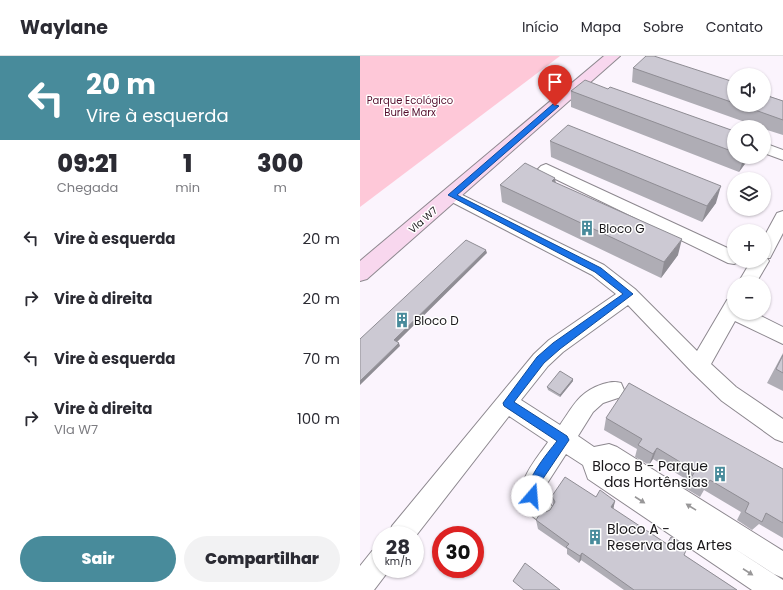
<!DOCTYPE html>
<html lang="pt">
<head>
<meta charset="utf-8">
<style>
	body { margin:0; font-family:Poppins,sans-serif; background:#f2f2f3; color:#2b2b33; height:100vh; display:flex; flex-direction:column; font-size:15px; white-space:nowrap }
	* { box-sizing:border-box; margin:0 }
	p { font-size:13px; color:#7c7c81 }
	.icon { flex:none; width:22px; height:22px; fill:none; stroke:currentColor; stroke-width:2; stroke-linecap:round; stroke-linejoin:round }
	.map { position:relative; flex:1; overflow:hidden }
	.details { display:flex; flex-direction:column; background:#fff; width:360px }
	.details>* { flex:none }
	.banner { background:#488b9b; color:#fff; overflow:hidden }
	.tools { position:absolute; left:367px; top:12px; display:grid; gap:8px }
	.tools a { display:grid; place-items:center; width:44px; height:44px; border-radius:50%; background:#fff; box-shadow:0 1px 3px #0004; font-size:20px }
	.speed { position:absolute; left:12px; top:470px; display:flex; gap:8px; font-size:20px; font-weight:700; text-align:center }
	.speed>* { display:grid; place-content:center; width:52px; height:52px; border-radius:50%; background:#fff; box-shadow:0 1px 3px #0004; line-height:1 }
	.speed small { font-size:10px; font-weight:400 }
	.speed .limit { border:6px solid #d22; background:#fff; color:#111 }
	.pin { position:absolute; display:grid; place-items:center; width:34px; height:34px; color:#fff; margin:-41px -17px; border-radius:50% 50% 50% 0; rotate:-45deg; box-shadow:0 0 4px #0007 }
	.pin .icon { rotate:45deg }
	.me { position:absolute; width:44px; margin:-22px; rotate:18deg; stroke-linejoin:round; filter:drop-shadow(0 0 3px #0008) }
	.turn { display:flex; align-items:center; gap:14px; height:84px; padding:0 20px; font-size:18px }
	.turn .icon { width:52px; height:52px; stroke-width:2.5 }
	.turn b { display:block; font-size:28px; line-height:34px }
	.eta { display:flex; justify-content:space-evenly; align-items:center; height:68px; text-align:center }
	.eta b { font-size:24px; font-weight:800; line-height:28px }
	.button { display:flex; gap:8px; margin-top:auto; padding:8px 20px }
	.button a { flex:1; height:46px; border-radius:24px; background:#488b9b; color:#fff; font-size:16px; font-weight:800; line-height:46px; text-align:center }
	.button a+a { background:#f2f2f3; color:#2b2b33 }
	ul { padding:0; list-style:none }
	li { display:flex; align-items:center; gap:12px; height:60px; padding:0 20px }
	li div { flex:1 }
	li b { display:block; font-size:15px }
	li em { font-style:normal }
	header { display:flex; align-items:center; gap:24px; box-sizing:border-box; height:56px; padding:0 20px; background:#fff; border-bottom:1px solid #e1e1e2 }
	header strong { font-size:19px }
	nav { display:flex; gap:22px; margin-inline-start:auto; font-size:14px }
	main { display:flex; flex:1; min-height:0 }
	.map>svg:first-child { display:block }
</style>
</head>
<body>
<header>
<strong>Waylane</strong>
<nav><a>Início</a><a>Mapa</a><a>Sobre</a><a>Contato</a></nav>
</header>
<main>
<section class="details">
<div class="banner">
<div class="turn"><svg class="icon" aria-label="left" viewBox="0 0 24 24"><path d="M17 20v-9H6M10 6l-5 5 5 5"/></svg><div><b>20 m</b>Vire à esquerda</div></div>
</div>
<div class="eta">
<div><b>09:21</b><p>Chegada</p></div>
<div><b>1</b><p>min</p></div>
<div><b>300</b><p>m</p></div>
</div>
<ul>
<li><svg class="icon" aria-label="left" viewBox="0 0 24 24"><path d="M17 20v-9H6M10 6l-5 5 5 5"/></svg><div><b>Vire à esquerda</b></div><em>20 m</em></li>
<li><svg class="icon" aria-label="right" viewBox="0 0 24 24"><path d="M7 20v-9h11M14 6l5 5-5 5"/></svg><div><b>Vire à direita</b></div><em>20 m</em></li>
<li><svg class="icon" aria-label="left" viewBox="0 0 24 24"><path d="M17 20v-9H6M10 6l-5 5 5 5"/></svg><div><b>Vire à esquerda</b></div><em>70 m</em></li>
<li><svg class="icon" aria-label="right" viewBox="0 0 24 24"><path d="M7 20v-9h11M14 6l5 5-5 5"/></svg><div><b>Vire à direita</b><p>Vla W7</p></div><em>100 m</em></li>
</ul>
<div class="button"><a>Sair</a><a>Compartilhar</a></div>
</section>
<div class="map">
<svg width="423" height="534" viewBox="0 0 423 534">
	<rect width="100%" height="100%" fill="#fbf4fd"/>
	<path fill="#fec8d8" d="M0 0H200L0 151Z"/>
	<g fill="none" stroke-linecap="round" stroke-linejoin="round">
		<defs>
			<path id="minor" d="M404 87 423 94V104L404 97Z
				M186 108 374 195V205H381L374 208 368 207 181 116 178 113 181 110Z
				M92 134 244 209 275 233 337 295 367 244 374 242V257H395L423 271V288L375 265 351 308 376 331 423 363V386L415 383 362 345 332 316 268 249 203 296 188 310 161 344 200 369C214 349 219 336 243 328 250 326 254 325 261 327L264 334 261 341 243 347 233 356 218 380 234 391 249 388 257 391 423 495V522L414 518 369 489 423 524V534H392L228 423 223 409 206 398 186 429 184 437 194 454 190 462 182 466C174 463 171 459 166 452 151 430 176 404 188 386L149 360 55 481V479H29L32 470 174 298 189 284 256 238 232 219 86 143 84 139 86 135Z
				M423 155V177L410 202H407L409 205 396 227H378L391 205H404V181L417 157Z
				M21 492V513H30L14 534H0V510L12 495Z"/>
			<path id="secondary" d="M244 0H260L7 223 0 225V205Z"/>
		</defs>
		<use href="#minor" stroke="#8d888f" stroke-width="2"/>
		<use href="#secondary" stroke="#8d888f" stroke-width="2"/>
		<use href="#minor" fill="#fff" fill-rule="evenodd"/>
		<use href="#secondary" fill="#f8d7ee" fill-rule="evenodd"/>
	</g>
	<path fill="#afadb5" d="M273 12 374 26V49H404L409 40 423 45V79L404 73V71H399L272 26Z
		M248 33 374 75V101H390L379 116 211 51V35Z
		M190 85 356 147 342 166 191 101Z
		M195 122 196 127 318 199 301 222 142 146 140 129Z
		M423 297V335L407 327Z
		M213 323V325L200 341 188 334 187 331Z
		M246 362 423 413V482L399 468 392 474 377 464 381 456 344 434 340 441 325 432 329 425 293 403 289 409 275 401 277 393 244 374Z
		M192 440 236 441 255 445 253 453 307 488 311 481 324 499 377 534H264L221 504 219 507 207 498V493L178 473 176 464 190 454 193 449Z"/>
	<path fill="#8f8d94" d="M384 101H390L379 116Z
		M195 122 196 138 192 125Z
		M361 130 356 147 342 166 347 150Z
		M322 183 318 199 301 222 304 206Z
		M126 194 127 197 36 287 34 284Z
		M39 287 40 290 0 329V325Z
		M213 323V325L200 341V339Z
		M297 392 293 403 289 409 293 398Z
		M255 445 253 454 251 451Z
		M222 497 221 504 219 507 220 500Z"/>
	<path fill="#ccc9d3" stroke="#8f8d94" d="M286 0H294L374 26V47L273 12Z
		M225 24 248 33 250 31 374 75V96L211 35Z
		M404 36 410 38 408 40 423 45V64L381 49H404Z
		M208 69 361 130 347 150 190 85Z
		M165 107 195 122 192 125 322 183 304 206 140 129Z
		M106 184 126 194 34 284 39 287 0 325V283Z
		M423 299V317L416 313Z
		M200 315 213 323 200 339 187 331Z
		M269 327 423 413V467L406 457 402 466 385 456 389 447 350 424 346 431 331 422 335 415 297 392 293 398 278 389 282 383 246 362Z
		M205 421 236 441 240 434 255 445 251 451 307 488 311 481 327 492 324 499 377 534H274L222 497 220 500 206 491 209 488 176 464 179 459 190 454 195 446 192 440Z
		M165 507 200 534H164L153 525Z"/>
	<defs><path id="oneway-solid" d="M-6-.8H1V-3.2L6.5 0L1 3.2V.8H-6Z"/></defs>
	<g fill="#989798">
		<use href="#oneway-solid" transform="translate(280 444) rotate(33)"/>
		<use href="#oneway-solid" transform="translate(331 451) rotate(-148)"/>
		<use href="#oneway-solid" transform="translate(388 516) rotate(33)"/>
	</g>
	<path fill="#1a73e8" stroke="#114b97" d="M193 48 199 50 97 139 241 212 273 238 200 293 184 307 154 346 207 380 209 384 180 427 176 444 172 445 168 444C161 428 187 398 197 385L144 350 143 347 177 301 193 287 263 238 235 216 88 139Z"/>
	<defs>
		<symbol id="building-bare" viewBox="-9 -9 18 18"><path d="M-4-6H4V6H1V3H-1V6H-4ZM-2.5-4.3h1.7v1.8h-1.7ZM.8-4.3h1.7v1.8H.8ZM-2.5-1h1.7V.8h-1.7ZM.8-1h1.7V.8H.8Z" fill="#488b9b" stroke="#fff" stroke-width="2.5" paint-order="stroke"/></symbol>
	</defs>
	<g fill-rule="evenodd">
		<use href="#building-bare" x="216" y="161" width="22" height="22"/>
		<use href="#building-bare" x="31" y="253" width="22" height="22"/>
		<use href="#building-bare" x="349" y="407" width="22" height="22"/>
		<use href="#building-bare" x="224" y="470" width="22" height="22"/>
	</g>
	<g text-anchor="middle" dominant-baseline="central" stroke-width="3" stroke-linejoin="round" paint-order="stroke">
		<g font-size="10" fill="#550f2d" stroke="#fff">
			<text x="50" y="44">Parque Ecológico<tspan x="50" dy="12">Burle Marx</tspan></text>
		</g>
		<g font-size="10" fill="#1a181b" stroke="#fff">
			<text transform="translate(63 164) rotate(-41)">Vla W7</text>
		</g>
		<g font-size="12" fill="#1a181b" stroke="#fff" text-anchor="start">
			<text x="239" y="172">Bloco G</text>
			<text x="54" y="264">Bloco D</text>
		</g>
		<g font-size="14" fill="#1a181b" stroke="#fff" text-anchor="end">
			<text x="348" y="410">Bloco B - Parque<tspan x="348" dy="16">das Hortênsias</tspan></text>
			<text x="247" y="473" text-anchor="start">Bloco A -<tspan x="247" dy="16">Reserva das Artes</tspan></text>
		</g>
	</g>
</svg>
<div class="tools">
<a><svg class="icon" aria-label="sound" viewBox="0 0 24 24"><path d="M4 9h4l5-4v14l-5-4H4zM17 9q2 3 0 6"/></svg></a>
<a><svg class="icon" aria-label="search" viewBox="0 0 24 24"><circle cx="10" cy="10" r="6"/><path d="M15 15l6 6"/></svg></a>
<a><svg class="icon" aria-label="layers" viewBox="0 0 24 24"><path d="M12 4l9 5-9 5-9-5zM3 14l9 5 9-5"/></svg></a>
<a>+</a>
<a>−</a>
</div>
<div class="speed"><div>28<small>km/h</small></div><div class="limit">30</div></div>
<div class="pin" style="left:195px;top:50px;background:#d93025"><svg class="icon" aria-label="arrive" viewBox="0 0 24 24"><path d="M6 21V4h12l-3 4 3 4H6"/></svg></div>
<svg class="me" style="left:172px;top:440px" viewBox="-20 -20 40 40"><circle r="19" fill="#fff"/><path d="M0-13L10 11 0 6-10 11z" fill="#1a73e8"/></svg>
</div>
</main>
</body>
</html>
